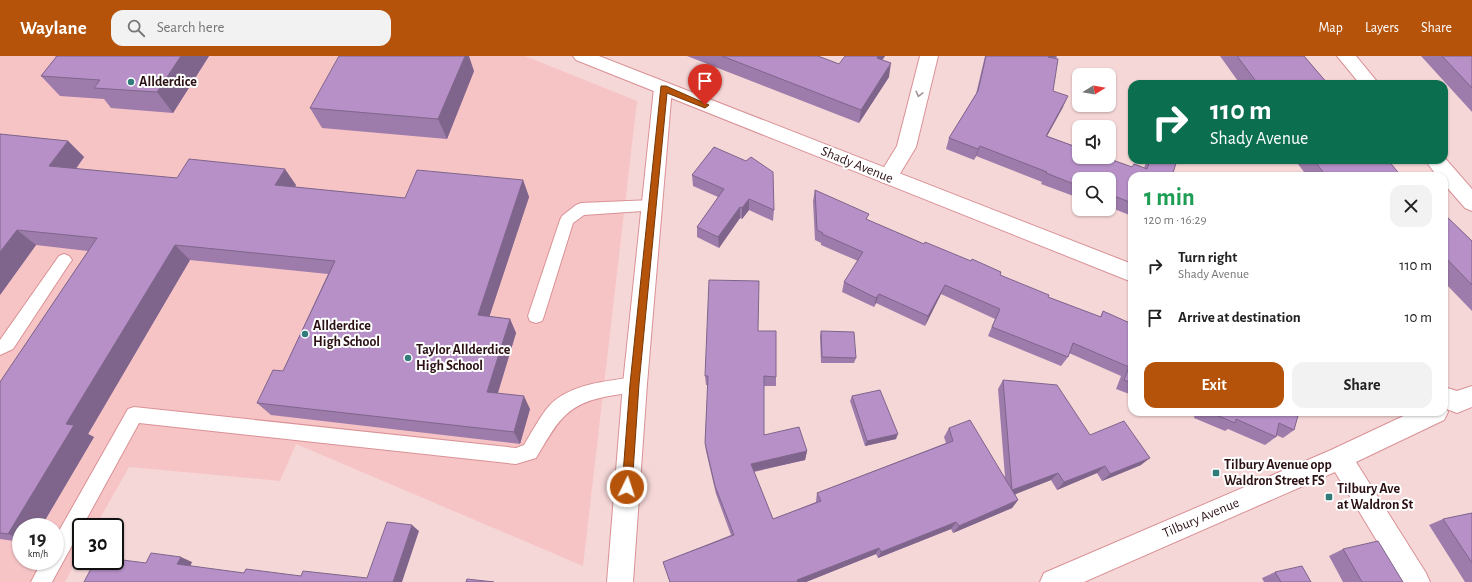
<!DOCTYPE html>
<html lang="en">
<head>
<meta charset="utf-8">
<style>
	body { margin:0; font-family:"Alegreya Sans",sans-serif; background:#f2f2f2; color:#222; height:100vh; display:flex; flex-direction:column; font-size:15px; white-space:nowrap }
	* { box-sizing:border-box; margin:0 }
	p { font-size:13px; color:#767676 }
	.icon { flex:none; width:22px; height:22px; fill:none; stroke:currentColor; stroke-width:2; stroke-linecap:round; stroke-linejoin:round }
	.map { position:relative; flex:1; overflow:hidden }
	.drawer { position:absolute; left:1128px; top:116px; width:320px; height:244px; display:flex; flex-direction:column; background:#fff; border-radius:12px; box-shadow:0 1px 3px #0004 }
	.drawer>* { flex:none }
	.top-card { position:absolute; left:1128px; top:24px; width:320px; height:84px; border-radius:12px; box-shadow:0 1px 3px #0004; background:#0b6e4f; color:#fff; overflow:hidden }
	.needle { width:26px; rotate:79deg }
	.buttons { position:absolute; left:1072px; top:12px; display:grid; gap:8px }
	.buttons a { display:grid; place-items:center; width:44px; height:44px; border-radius:8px; background:#fff; box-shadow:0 1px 3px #0004; font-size:20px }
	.speed { position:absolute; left:12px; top:462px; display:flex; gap:8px; font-size:20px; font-weight:700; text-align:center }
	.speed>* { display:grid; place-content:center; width:52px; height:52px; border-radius:50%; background:#fff; box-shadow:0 1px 3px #0004; line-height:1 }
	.speed small { font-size:10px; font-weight:400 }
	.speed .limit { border:2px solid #111; border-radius:6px; background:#fff; color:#111 }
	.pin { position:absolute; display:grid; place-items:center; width:34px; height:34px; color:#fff; margin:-41px -17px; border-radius:50% 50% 50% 0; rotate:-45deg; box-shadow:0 0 4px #0007 }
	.pin .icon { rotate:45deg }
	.me { position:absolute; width:44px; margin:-22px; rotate:4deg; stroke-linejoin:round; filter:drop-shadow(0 0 3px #0008) }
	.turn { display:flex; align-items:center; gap:14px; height:84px; padding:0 16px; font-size:18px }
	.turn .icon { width:52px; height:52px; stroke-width:2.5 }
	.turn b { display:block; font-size:28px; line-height:34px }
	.round { display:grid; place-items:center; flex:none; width:42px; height:42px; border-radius:12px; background:#f2f2f2 }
	.headline { display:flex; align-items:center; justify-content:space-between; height:68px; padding:0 16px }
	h1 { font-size:24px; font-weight:700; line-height:30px; color:#1e9e55 }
	.action { display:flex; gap:8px; margin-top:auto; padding:8px 16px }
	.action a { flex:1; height:46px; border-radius:12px; background:#b45309; color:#fff; font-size:16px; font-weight:700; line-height:46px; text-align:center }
	.action a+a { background:#f2f2f2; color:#222 }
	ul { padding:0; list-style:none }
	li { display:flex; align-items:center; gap:12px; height:52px; padding:0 16px }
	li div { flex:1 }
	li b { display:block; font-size:15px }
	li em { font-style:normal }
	header { display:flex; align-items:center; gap:24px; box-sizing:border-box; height:56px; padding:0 20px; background:#b45309; color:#fff }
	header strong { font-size:19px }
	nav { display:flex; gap:22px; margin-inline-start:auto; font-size:14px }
	.search { width:280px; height:36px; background:#f2f2f2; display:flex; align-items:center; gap:10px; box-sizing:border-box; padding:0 14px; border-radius:12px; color:#767676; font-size:15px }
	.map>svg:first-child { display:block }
</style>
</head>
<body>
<header>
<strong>Waylane</strong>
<div class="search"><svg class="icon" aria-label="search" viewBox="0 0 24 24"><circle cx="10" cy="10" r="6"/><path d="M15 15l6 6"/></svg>Search here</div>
<nav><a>Map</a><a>Layers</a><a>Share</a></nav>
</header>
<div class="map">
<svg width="1472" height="526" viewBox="0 0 1472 526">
	<rect width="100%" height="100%" fill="#f6d7d8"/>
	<path fill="#f7c4c6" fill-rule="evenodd" d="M0 0H525L637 45 583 510 296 388 280 425 129 411 95 471H81V496L65 526H0ZM21 471H55V505H21Z"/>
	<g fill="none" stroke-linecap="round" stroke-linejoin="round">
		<defs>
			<path id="lane" d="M652 144 657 146 659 150 657 154 584 159 573 167 544 260 542 265 536 267 530 265 528 260 560 164 562 160 576 149 581 147Z
				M64 198 69 200 72 204 69 208 13 293 0 299V284L59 200Z
				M635 321 641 323 643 328 641 333C629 338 617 338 604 341 564 349 556 369 536 402L516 408 139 367 52 526H31L42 505H55V482L128 353 134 351 516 392 524 389C532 376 539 362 549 350 569 328 607 325 635 321Z"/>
			<path id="street" d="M920 0H938L916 91 895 126 888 128 881 126 878 121 897 90Z
				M1337 0H1356L1379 28H1360Z
				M663 26 669 28 672 32 647 328 633 526H607L623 328 654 32 657 28Z
				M1444 101 1472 133V155L1465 152 1444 128V120H1437L1425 104H1444Z
				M1444 348 1448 356 1444 364 1356 406 1426 517 1430 526H1402L1335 416 1084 526H1040L1044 517 1331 394 1412 356H1444Z"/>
			<path id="primary" d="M573 0H599L1132 208V226L576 4Z
				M1472 330V351L1457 357 1444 352V331L1457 335Z"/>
		</defs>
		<use href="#lane" stroke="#d99195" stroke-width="2"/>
		<use href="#street" stroke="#d99195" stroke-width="2"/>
		<use href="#primary" stroke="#d99195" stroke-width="2"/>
		<use href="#lane" fill="#fff" fill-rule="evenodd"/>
		<use href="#street" fill="#fff" fill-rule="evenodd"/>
		<use href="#primary" fill="#fff" fill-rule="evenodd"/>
	</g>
	<path fill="#9d7cab" d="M55 0H209L173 57 111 52 104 43 60 40 41 20 56 1Z
		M687 0H818L839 8 885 0 882 4 889 21 859 67Z
		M985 0H1057L1056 3 1053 35 1063 51 1047 80 1132 111 1134 108 1144 112 1147 104H1177L1132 120V160L1109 151V123H1079V142L1041 128 1042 126 976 100 974 104 946 93 949 82 976 38Z
		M1220 0H1304L1328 28H1240Z
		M1421 0H1472V56Z
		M474 15 447 83 322 72 310 52Z
		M0 78 68 85 84 101 76 113 177 122 296 129 295 131 405 142 523 124 529 141 489 260 510 263 516 277 498 337 530 353 520 388 271 359 257 347 283 315 328 218 190 204 88 378 94 381 41 471H21V486L0 483V326L88 195 36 189 0 239Z
		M714 91 774 154 773 165 749 154 742 163 740 162 719 192 697 181V171L718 141 693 130 692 119Z
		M1295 104H1388L1401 120H1307Z
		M815 134 868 164 924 188 1000 219 1048 241 1100 261 1103 255 1132 268V339L1116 333 1121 320 1069 297 1068 301 1061 310 988 280 995 263 941 238 925 270 876 247 874 251 842 236 844 226 858 205 821 189V187L815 184 813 145Z
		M1444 158 1472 185V255L1444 226Z
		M758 275 776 321V330H764V379L807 395 805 404 754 416 773 463 816 446V445L817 437 946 387 944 381 949 372 1005 421 998 333 1003 324 1090 379 1141 409 1102 425 1097 417 1057 434 1051 424 1015 438 1018 444 1012 452 953 477 951 473 878 502 876 498 806 526H670L663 506 731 479 716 438 706 395 705 387 708 329H706L705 320Z
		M821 275 856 302 854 307H821L820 280Z
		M852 340 896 383 865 390 850 345Z
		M1195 356H1299L1294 374 1283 382 1276 379V381L1265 389 1228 373 1225 375 1194 362Z
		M1472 457V526H1465L1429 469 1443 463Z
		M1343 493 1403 526H1343L1329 500Z
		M1275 516 1311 526H1264L1262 522Z"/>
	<path fill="#7f658b" d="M181 0H209L173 57 157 36Z
		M465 0H469L474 15 447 83 438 63Z
		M878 0H885L874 16 877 2Z
		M891 7 889 21 859 67 861 54Z
		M1068 40 1063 51 1041 91 1046 80Z
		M68 85 84 101 66 126 49 110Z
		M980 90 976 100 974 104 978 93Z
		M285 113 296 129 287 145 275 129Z
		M523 124 529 141 485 274 478 259Z
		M749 143V154L742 163V152Z
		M740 151V162L719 192 718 181Z
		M17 174 36 189 0 239V196Z
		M175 189 190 204 88 378 94 381 41 471H21V483L8 478 66 368Z
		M945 229 941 238 925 270 928 260Z
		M879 238 876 247 874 251 876 242Z
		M510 263 516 277 494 349 487 336Z
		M524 340 530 353 520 388 514 376Z
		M898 378 896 383 865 390 867 385Z
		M807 395 805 404 750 416 751 408Z
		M1150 402 1141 409 1102 425 1110 418Z
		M1105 410 1097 417 1057 434 1064 426Z
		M1058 417 1051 424 1006 442 1012 434Z
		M1018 444 1012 452 953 477 959 470Z
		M956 466 951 473 878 502 881 496Z
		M412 469 419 475 402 526H393Z
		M879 492 876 498 806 526H797V524Z
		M181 501 192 506 189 514 177 508Z"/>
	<path fill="#b690c7" stroke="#7f658b" d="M57 0H181L157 36 94 32 100 24 41 20Z
		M339 0H465L438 63 310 52Z
		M722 0H818L839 8 845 0H878L877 2 891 7 861 54Z
		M986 0H1056L1048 1 1058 3 1053 35 1068 40 1046 80 1079 92V101H1104L1132 111 1134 108 1147 113 1150 104H1177L1172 120H1173H1132V147L1109 138V123H1079V130L1046 117 1047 116 980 90 978 93 949 82 978 35Z
		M1237 0H1304L1328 28H1258Z
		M1442 0H1472V32Z
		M0 78 68 85 49 110 177 122 189 103 285 113 275 129 405 142 417 114 523 124 478 259 510 263 487 336 524 340 514 376 257 347 273 314 283 315 335 205 175 189 66 368 74 369 8 478 0 477V326L97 182 17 174 0 196Z
		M714 91 746 105 751 101 773 116 774 154 749 143 742 152 740 151 718 181 697 171 724 133 692 119Z
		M1314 104H1388L1401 120H1326Z
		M815 134 869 158 866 163 924 188 925 186 971 205 972 203 1001 216 1000 219 1049 239 1048 241 1101 261 1103 255 1132 268V327L1124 324 1129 311 1073 287 1068 301 992 271 1000 253 945 229 928 260 879 238 876 242 844 226 863 196 822 178 823 177 817 174Z
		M1444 158 1472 185V229L1446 202 1444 203Z
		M709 224 759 225 758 275H776V321L764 320V379L799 371 807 395 751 408 773 463 821 445 817 437 953 385 949 372 970 364 1018 444 959 470 956 466 881 496 879 492 797 524 798 526H670L663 506 734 479 715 430 705 387 708 320H705Z
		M821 275 854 276 856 302 822 301Z
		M1003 324 1057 329 1090 379 1124 365 1150 402 1110 418 1105 410 1064 426 1058 417 1012 434Z
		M880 334 898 378 867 385 852 340Z
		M1209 356H1299L1294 374 1279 367 1276 381 1236 363 1235 367Z
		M1472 457V507L1443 463Z
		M387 466 412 469 393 526H84L95 505H115V503L146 507 151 497 181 501 177 508 244 517 246 513 301 520 303 515 367 522Z
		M1378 485 1403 526H1362L1343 493Z
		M1302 510 1311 526H1281L1275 516Z
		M467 523 494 526H466Z"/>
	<defs><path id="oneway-chevron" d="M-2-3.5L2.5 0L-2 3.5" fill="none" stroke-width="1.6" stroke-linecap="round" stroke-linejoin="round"/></defs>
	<use stroke="#a09495" href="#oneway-chevron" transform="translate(919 38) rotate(104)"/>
	<path fill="#b45309" stroke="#753606" d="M661 30H666L709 49 705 52 667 37 639 328 632 431 631 434 627 436 623 434 622 431 630 328Z"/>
	<g fill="#327b7b" stroke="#fff" stroke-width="1.5">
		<circle cx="131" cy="26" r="4"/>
		<circle cx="305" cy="278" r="4"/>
		<circle cx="408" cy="302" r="4"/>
		<rect x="1212" y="413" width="8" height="8" rx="2"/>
		<rect x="1325" y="437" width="8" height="8" rx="2"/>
	</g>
	<g text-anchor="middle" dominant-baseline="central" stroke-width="4" stroke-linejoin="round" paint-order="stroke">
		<g font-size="14" font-weight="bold" fill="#2c1114" stroke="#fff" text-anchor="start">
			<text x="139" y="26">Allderdice</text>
			<text x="313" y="270">Allderdice<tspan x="313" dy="16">High School</tspan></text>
			<text x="416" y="294">Taylor Allderdice<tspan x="416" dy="16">High School</tspan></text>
			<text x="1224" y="409">Tilbury Avenue opp<tspan x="1224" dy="16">Waldron Street FS</tspan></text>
			<text x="1337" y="433">Tilbury Ave<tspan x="1337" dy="16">at Waldron St</tspan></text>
		</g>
		<g font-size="14" fill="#2c1114" stroke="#fff">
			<text transform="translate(857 109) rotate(22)">Shady Avenue</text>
			<text transform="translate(1201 462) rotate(-23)">Tilbury Avenue</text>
		</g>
	</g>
</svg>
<div class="buttons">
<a><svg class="needle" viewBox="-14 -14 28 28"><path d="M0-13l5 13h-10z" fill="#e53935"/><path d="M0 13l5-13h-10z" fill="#767676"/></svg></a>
<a><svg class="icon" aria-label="sound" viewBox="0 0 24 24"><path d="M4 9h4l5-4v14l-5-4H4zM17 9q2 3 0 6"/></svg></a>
<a><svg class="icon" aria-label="search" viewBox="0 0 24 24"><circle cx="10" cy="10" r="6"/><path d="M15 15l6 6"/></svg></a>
</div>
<div class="speed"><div>19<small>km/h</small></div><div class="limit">30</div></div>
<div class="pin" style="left:705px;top:49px;background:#d93025"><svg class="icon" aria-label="arrive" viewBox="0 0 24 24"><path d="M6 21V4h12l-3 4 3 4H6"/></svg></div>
<svg class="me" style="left:627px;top:431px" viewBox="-20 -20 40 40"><circle r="17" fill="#b45309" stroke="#fff" stroke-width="3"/><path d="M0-11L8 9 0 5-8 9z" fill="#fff"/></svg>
<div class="top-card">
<div class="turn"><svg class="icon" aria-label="right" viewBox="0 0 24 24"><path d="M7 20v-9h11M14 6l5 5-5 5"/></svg><div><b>110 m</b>Shady Avenue</div></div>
</div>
<section class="drawer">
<div class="headline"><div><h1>1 min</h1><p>120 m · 16:29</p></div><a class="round"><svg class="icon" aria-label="close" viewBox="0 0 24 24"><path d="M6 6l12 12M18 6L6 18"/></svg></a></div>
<ul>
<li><svg class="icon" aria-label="right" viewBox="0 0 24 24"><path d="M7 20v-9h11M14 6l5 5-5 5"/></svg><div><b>Turn right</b><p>Shady Avenue</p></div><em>110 m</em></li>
<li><svg class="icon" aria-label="arrive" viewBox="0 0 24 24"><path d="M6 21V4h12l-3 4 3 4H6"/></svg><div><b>Arrive at destination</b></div><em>10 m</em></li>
</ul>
<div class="action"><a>Exit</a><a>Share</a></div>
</section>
</div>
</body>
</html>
